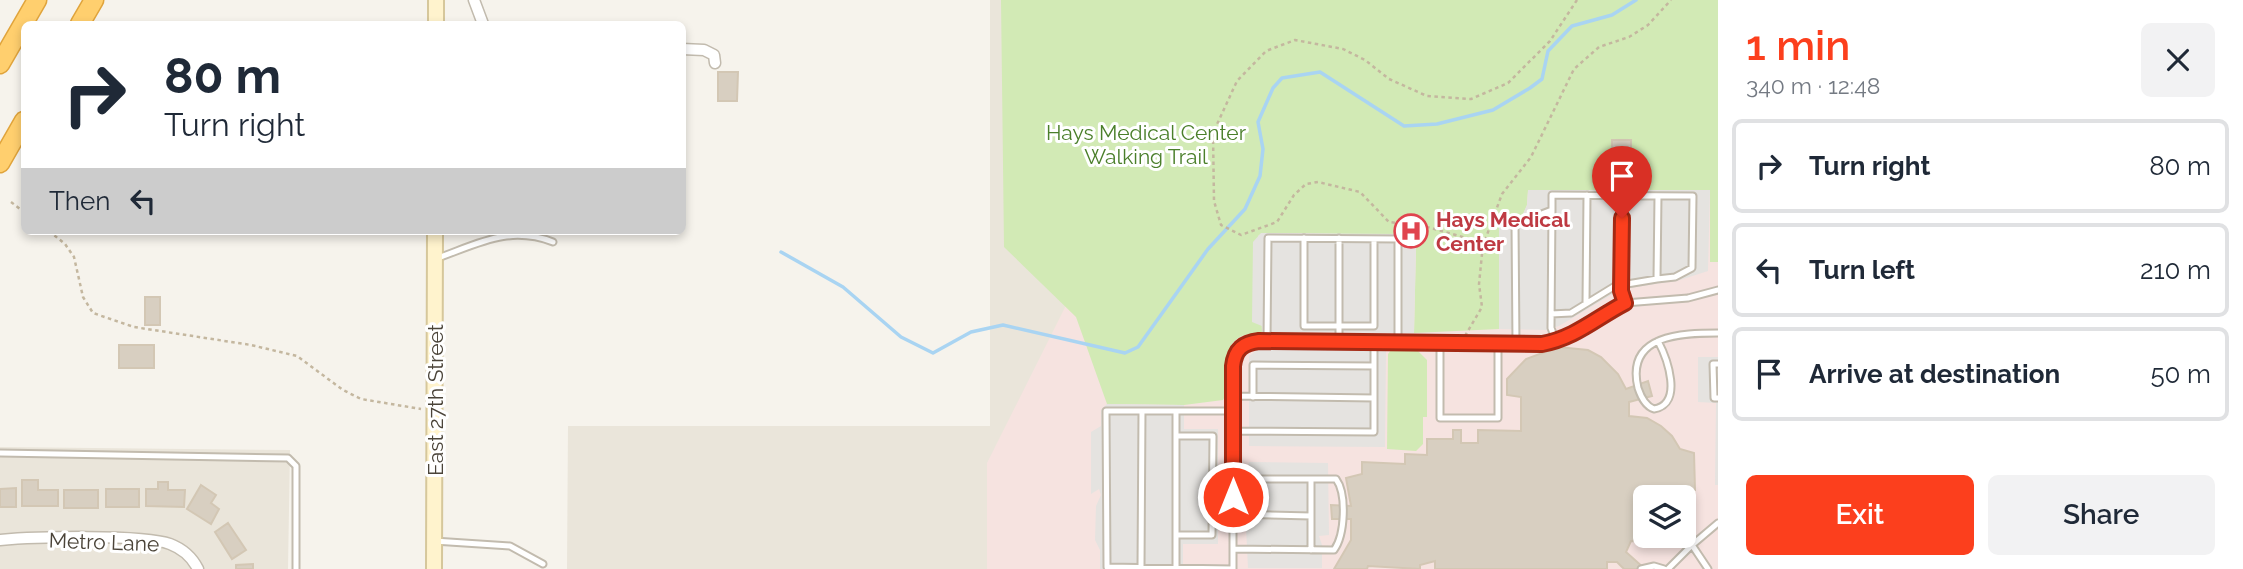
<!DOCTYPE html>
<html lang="en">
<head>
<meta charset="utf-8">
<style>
	body { margin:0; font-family:Raleway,sans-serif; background:#f2f2f3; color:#1f2937; height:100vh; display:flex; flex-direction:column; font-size:26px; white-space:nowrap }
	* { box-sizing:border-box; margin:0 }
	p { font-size:23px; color:#747a83 }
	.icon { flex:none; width:38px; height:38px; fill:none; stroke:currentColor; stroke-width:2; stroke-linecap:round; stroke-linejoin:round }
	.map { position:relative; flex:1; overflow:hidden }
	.drawer { display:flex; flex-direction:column; background:#fff; width:525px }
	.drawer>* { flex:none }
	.top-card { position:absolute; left:21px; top:21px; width:665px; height:214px; border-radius:10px; box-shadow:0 4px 10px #0003; background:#fff; color:#1f2937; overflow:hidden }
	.tools { position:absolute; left:1633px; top:485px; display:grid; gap:14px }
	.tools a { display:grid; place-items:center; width:63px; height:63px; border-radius:10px; background:#fff; box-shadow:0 4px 10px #0003; font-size:35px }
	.pin { position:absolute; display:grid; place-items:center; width:60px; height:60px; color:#fff; margin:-72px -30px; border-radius:50% 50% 50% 0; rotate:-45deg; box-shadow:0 0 7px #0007 }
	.pin .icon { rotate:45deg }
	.me { position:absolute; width:77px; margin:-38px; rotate:0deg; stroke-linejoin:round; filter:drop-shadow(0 0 5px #0008) }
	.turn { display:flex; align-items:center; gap:24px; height:147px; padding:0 28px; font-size:32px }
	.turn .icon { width:91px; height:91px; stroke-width:2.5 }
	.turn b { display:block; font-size:49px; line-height:60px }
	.then { display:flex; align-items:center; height:66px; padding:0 28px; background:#0003; gap:14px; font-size:26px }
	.round { display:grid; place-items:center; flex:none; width:74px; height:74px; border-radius:10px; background:#f2f2f3 }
	.head { display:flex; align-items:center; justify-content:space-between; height:119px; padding:0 28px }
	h1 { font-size:42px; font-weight:600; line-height:52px; color:#fc3f1d }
	.button { display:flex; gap:14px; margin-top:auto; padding:14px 28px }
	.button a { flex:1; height:80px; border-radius:10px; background:#fc3f1d; color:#fff; font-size:28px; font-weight:600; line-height:80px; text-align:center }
	.button a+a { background:#f2f2f3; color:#1f2937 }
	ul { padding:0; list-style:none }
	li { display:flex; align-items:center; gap:21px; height:94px; margin:0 14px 10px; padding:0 14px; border:4px solid #e0e1e3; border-radius:10px }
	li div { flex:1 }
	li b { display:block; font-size:26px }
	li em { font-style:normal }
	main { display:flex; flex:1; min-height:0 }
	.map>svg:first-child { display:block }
</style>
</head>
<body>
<main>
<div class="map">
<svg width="1718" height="569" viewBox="0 0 1718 569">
	<rect width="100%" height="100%" fill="#f6f3ec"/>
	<path fill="#eae5da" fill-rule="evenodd" d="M990 0H1718V569H567L568 426H990ZM1645 497H1684V536H1645Z
		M0 447 290 450 288 569H0Z"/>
	<path fill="#f6e3e0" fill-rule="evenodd" d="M1219 0H1718V569H987V463ZM1645 497H1684V536H1645Z"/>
	<path fill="#d2eab5" d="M1001 0H1718V262H1710V190L1528 191 1527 205 1522 217 1499 220V329L1414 333 1416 247 1404 235 1262 233 1258 236 1262 332C1255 335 1246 333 1240 337 1217 349 1234 382 1223 400L1184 405 1107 404 1076 317 1004 247Z
		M1391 350 1418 351 1427 360V417H1423V444L1416 451 1387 449 1388 354Z"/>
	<path fill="#e5e3e0" d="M1528 190H1710L1708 271 1680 280 1630 288 1611 295 1559 326 1546 330 1499 329V220L1522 216 1527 205Z
		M1261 233 1404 234 1416 247 1414 333 1262 332V326L1252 322 1253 242Z
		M1257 350H1386L1385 447 1249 446V356Z
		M1698 357H1718V485H1715L1716 403 1698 402Z
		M1107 404 1184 405V429H1218V544H1183V569H1100V550L1095 540 1096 506 1101 495 1099 489 1091 494V432L1101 426V410Z
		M1249 462 1328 463 1329 535 1319 536 1322 545V568H1248L1244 486Z"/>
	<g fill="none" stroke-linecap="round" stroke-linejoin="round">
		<path stroke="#a9d4f2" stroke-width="3.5" d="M781 252 843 287 901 337 933 353 971 332 1003 325 1125 353 1138 347 1208 249 1245 209 1260 176 1263 149 1258 122 1273 88 1282 78 1320 72 1404 126 1437 124 1493 110 1530 88 1542 79 1548 51 1572 26 1612 15 1636 0"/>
	</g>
	<path fill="#d8cfc1" stroke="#d3c7b4" stroke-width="2" d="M718 72H738L737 101H718Z
		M1612 140H1631V165H1612Z
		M145 297H160V325H145Z
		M119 345H154V368H119Z
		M1558 347 1588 350 1601 357 1618 374 1626 389 1648 381 1652 396 1629 402V416L1647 418 1661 426 1672 436 1680 449 1694 453 1695 490H1685L1684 530V497H1645V536H1678L1672 542 1631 541 1626 552 1645 569H1624L1617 562H1607V569H1435V561L1420 565V569L1368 566 1367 569H1334L1351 540V519H1332L1331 505 1351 506 1346 478 1362 474V462L1405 464V454L1427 455V439H1453V430H1461V443H1478V430L1521 431V397L1507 395V379L1526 359Z
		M22 480H38V490H58V506H22Z
		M158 482H168V490H185L184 507 146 506V489H158Z
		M201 485 216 495 211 503 219 509 211 524 187 509Z
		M16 488V507H0V489Z
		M106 489H139V507H106Z
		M64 490H98V508H64Z
		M228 523 246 550 232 559 215 532Z
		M253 564V569H236V565Z"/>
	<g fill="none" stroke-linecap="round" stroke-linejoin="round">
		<defs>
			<path id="lane" d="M1622 196 1621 291 1625 303
				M1552 210 1551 328 1556 341
				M1304 238V326H1374V239
				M435 259C478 244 508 225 553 242
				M1586 303 1587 195
				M1551 314 1571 313 1615 286 1657 279 1658 196
				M1267 341 1268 238 1398 239V343
				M1658 341C1667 358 1684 404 1654 409 1645 406 1641 397 1638 388 1625 334 1683 333 1718 333
				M1339 342V238
				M1440 343V418H1498V344
				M1516 344 1515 224 1552 210V195L1693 196 1692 268 1675 277 1657 279
				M1718 364H1713L1714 398H1718
				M1233 396 1374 398
				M1253 397V365L1374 366
				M1233 411H1106L1107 567 1233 569
				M1233 431 1374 432V342
				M0 453 288 458 296 466V569
				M1233 479H1336C1347 494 1345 535 1334 550L1233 549
				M1311 479V550
				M1233 514 1311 516
				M1176 535H1212L1213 436H1176
				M434 541 510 546 543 564
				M1141 568 1142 411
				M1176 568V411
				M1233 569V366C1235 349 1243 343 1259 341L1542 344 1579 333 1625 303 1688 298 1718 290
				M1641 569 1654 566 1664 569
				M1668 569 1692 545
				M1708 569 1692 545 1718 523"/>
			<path id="street" d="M474 0 483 24
				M682 49 704 50 714 55 715 63
				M0 540C34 537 143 534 170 544 183 549 192 557 198 569"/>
			<path id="secondary" d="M436 24V0
				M434 569 435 231"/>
			<path id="highway" d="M80 24 94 0
				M0 64 37 0
				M0 163 24 121"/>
		</defs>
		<use href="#lane" stroke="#c2bbae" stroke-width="9"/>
		<use href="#street" stroke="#c2bbae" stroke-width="13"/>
		<use href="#secondary" stroke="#d6c79b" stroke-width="18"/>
		<use href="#highway" stroke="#e0a43c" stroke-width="21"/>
		<path stroke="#c4b79f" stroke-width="2.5" stroke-dasharray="3.5 3.5" stroke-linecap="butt" d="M1577 0 1550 41 1508 83 1471 99 1427 96 1389 79 1365 60 1343 49 1295 40 1266 51 1237 81 1213 133 1214 201 1221 225 1241 235 1277 222 1294 195 1306 184 1318 182 1360 192 1389 222 1424 226 1484 243 1502 194 1531 157 1574 69 1599 47 1629 37 1648 25 1671 0
			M11 202 24 212
			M49 231 65 244 74 257 83 297 93 313 134 327 251 345 297 356 343 390 361 399 421 409
			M1465 336 1482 307 1479 284 1483 244"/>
		<use href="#lane" stroke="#fff" stroke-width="5"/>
		<use href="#street" stroke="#fff" stroke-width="10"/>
		<use href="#secondary" stroke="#fff3cd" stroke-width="14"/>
		<use href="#highway" stroke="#ffcf6e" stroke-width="18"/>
	</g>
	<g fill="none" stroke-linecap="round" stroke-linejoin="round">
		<defs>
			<path id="route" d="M1233 497V366C1235 349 1243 343 1259 341L1542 344C1575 338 1596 318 1625 303L1621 291 1622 218"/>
		</defs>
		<use href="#route" stroke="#a42913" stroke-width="18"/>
		<use href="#route" stroke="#fc3f1d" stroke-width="12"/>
	</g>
	<defs>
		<symbol id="hospital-ring" viewBox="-11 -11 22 22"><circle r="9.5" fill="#fff" stroke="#e0444e" stroke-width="1.5"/><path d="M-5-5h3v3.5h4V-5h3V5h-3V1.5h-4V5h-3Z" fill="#e0444e"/></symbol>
	</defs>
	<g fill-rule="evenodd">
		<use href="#hospital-ring" x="1392" y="212" width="38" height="38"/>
	</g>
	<g text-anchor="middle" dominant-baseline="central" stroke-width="6" stroke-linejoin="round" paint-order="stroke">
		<g font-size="21" fill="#4a7f2a" stroke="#fff">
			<text x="1146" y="132">Hays Medical Center<tspan x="1146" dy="24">Walking Trail</tspan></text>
		</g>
		<g font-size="21" font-weight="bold" fill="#be3a42" stroke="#fff" text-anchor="start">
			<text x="1436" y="219">Hays Medical<tspan x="1436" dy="24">Center</tspan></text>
		</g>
		<g font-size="21" fill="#4b4439" stroke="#fff">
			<text transform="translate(435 400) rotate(-90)">East 27th Street</text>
			<text transform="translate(104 542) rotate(2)">Metro Lane</text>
		</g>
	</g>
</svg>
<div class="tools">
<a><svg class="icon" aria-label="layers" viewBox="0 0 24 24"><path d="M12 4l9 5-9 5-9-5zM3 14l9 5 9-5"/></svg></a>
</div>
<div class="pin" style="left:1622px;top:218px;background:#d93025"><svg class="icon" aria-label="arrive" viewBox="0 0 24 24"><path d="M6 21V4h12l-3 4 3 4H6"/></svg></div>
<svg class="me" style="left:1233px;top:497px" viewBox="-20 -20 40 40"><circle r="17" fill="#fc3f1d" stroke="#fff" stroke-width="3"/><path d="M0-11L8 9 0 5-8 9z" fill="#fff"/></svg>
<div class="top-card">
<div class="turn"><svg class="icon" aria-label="right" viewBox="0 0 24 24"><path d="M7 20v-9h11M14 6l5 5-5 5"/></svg><div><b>80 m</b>Turn right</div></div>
<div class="then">Then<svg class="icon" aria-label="left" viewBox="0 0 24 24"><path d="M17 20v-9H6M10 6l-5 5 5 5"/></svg></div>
</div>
</div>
<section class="drawer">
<div class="head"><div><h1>1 min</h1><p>340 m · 12:48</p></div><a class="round"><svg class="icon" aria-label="close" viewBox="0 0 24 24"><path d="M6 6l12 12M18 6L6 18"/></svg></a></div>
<ul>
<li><svg class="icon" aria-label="right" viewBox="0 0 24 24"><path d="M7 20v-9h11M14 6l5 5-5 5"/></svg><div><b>Turn right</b></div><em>80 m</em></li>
<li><svg class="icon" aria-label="left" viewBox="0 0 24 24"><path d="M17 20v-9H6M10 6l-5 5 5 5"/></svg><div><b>Turn left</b></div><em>210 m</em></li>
<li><svg class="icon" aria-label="arrive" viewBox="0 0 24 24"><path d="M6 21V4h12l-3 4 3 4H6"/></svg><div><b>Arrive at destination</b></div><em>50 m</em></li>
</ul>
<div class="button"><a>Exit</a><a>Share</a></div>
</section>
</main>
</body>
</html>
